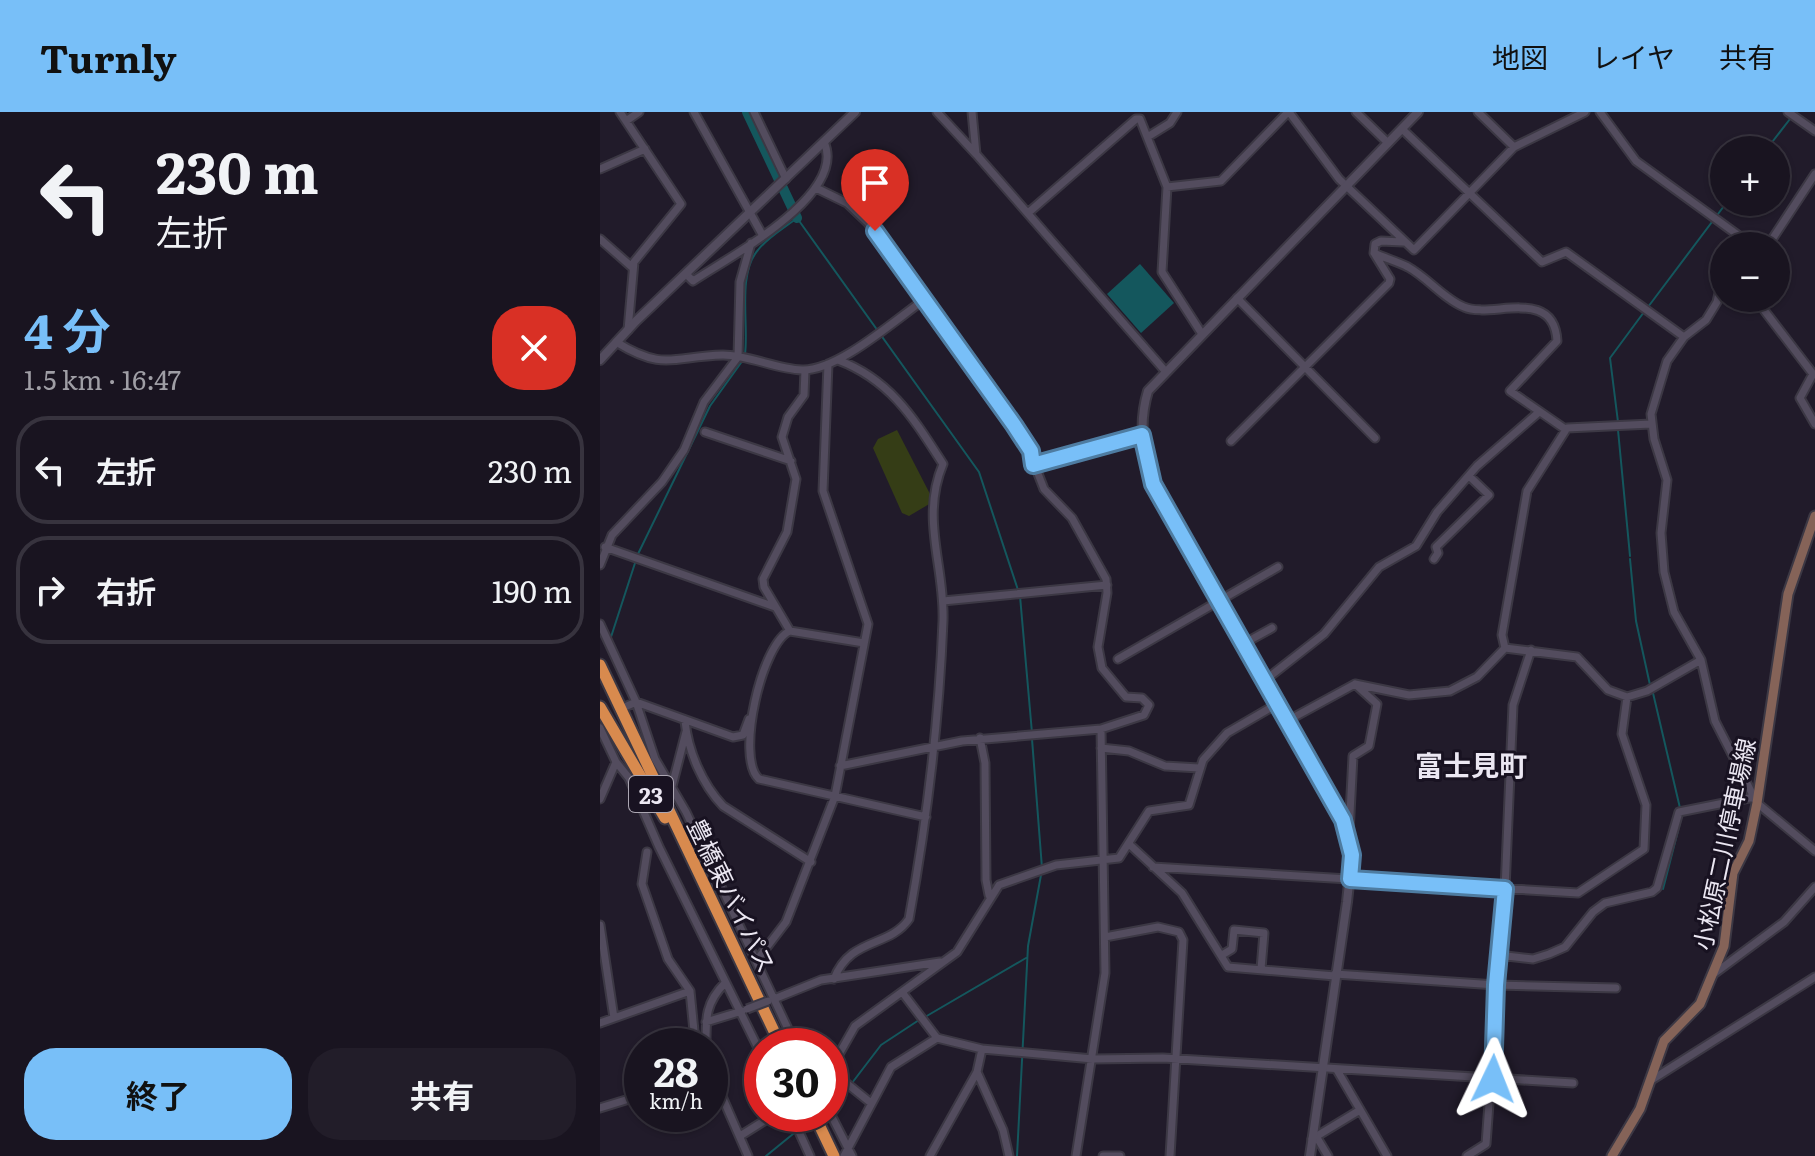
<!DOCTYPE html>
<html lang="ja">
<head>
<meta charset="utf-8">
<style>
	body { margin:0; font-family:Literata,"Noto Sans JP",serif; background:#221d29; color:#f1f3f6; height:100vh; display:flex; flex-direction:column; font-size:30px; white-space:nowrap }
	* { box-sizing:border-box; margin:0 }
	p { font-size:26px; color:#9f9ea5 }
	.icon { flex:none; width:44px; height:44px; fill:none; stroke:currentColor; stroke-width:2; stroke-linecap:round; stroke-linejoin:round }
	.map { position:relative; flex:1; overflow:hidden }
	.sheet { display:flex; flex-direction:column; background:#191420; width:600px }
	.sheet>* { flex:none }
	.guide { background:#191420; color:#f1f3f6; overflow:hidden }
	.fabs { position:absolute; left:1110px; top:24px; display:grid; gap:16px }
	.fabs a { display:grid; place-items:center; width:80px; height:80px; border-radius:50%; background:#191420; box-shadow:0 2px 6px #0004,0 0 0 2px #37333e; font-size:40px }
	.speed { position:absolute; left:24px; top:916px; display:flex; gap:16px; font-size:40px; font-weight:700; text-align:center }
	.speed>* { display:grid; place-content:center; width:104px; height:104px; border-radius:50%; background:#191420; box-shadow:0 2px 6px #0004,0 0 0 2px #37333e; line-height:1 }
	.speed small { font-size:20px; font-weight:400 }
	.speed .limit { border:12px solid #d22; background:#fff; color:#111 }
	.pin { position:absolute; display:grid; place-items:center; width:68px; height:68px; color:#fff; margin:-82px -34px; border-radius:50% 50% 50% 0; rotate:-45deg; box-shadow:0 0 8px #0007 }
	.pin .icon { rotate:45deg }
	.me { position:absolute; width:88px; margin:-44px; rotate:2deg; stroke-linejoin:round; filter:drop-shadow(0 0 6px #0008) }
	.turn { display:flex; align-items:center; gap:28px; height:168px; padding:0 24px; font-size:36px }
	.turn .icon { width:104px; height:104px; stroke-width:2.5 }
	.turn b { display:block; font-size:56px; line-height:68px }
	.round { display:grid; place-items:center; flex:none; width:84px; height:84px; border-radius:32px; background:#221d29 }
	.overview { display:flex; align-items:center; justify-content:space-between; height:136px; padding:0 24px }
	h1 { font-size:48px; font-weight:700; line-height:60px; color:#78bff8 }
	.primary-button { display:flex; gap:16px; margin-top:auto; padding:16px 24px }
	.primary-button a { flex:1; height:92px; border-radius:32px; background:#78bff8; color:#111; font-size:32px; font-weight:700; line-height:92px; text-align:center }
	.primary-button a+a { background:#221d29; color:#f1f3f6 }
	ul { padding:0; list-style:none }
	li { display:flex; align-items:center; gap:24px; height:108px; margin:0 16px 12px; padding:0 8px; border:4px solid #37333e; border-radius:32px }
	li div { flex:1 }
	li b { display:block; font-size:30px }
	li em { font-style:normal }
	header { display:flex; align-items:center; gap:48px; box-sizing:border-box; height:112px; padding:0 40px; background:#78bff8; color:#111 }
	header strong { font-size:38px }
	nav { display:flex; gap:44px; margin-inline-start:auto; font-size:28px }
	main { display:flex; flex:1; min-height:0 }
	.map>svg:first-child { display:block }
</style>
</head>
<body>
<header>
<strong>Turnly</strong>
<nav><a>地図</a><a>レイヤ</a><a>共有</a></nav>
</header>
<main>
<section class="sheet">
<div class="guide">
<div class="turn"><svg class="icon" aria-label="left" viewBox="0 0 24 24"><path d="M17 20v-9H6M10 6l-5 5 5 5"/></svg><div><b>230 m</b>左折</div></div>
</div>
<div class="overview"><div><h1>4 分</h1><p>1.5 km · 16:47</p></div><a class="round" style="background:#d93025;color:#fff"><svg class="icon" aria-label="close" viewBox="0 0 24 24"><path d="M6 6l12 12M18 6L6 18"/></svg></a></div>
<ul>
<li><svg class="icon" aria-label="left" viewBox="0 0 24 24"><path d="M17 20v-9H6M10 6l-5 5 5 5"/></svg><div><b>左折</b></div><em>230 m</em></li>
<li><svg class="icon" aria-label="right" viewBox="0 0 24 24"><path d="M7 20v-9h11M14 6l5 5-5 5"/></svg><div><b>右折</b></div><em>190 m</em></li>
</ul>
<div class="primary-button"><a>終了</a><a>共有</a></div>
</section>
<div class="map">
<svg width="1215" height="1044" viewBox="0 0 1215 1044">
	<rect width="100%" height="100%" fill="#211b2a"/>
	<path fill="#353d16" d="M297 318 330 382 331 391 309 404 302 401 273 336 278 327Z"/>
	<path fill="#14575d" d="M540 152 574 191 541 221 507 182Z"/>
	<g fill="none" stroke-linecap="round" stroke-linejoin="round">
		<path stroke="#14575d" stroke-width="2" d="M1166 38 1190 7
			M1048 195 1127 90
			M145 242C149 212 137 162 158 138 168 125 184 116 197 106L379 360 418 478
			M1018 310 1010 246 1044 200
			M1018 318 1030 444
			M38 442 110 294 143 248
			M1030 447 1036 509 1050 573
			M420 484 432 621
			M11 525 36 448
			M1053 581 1080 696
			M432 627 442 756
			M1063 777 1082 703
			M325 905 426 846
			M252 971 281 933 319 908
			M230 992 248 977
			M166 1044 193 1022
			M417 1044 428 834 441 763"/>
		<path stroke="#14575d" stroke-width="10" d="M147 0 197 106"/>
		<defs>
			<path id="minor" d="M20 0 81 92 34 150 28 218
				M94 0 163 124
				M154 0 186 67
				M337 0 376 42
				M372 0 376 42 566 260
				M689 0 739 67 814 138 914 35 985 0
				M756 0 788 31
				M878 0 914 35
				M1000 0 1036 49 1153 134
				M1188 0 1215 19
				M26 9 39 0
				M802 17 942 150 966 140 1084 225
				M549 24 570 11 577 0
				M0 57 45 37
				M567 75 621 69 688 0
				M216 76 247 91 268 111 426 331 444 377 472 406 506 467 507 481 498 535 502 556 526 585 542 586 549 593 544 603 501 617 362 629 240 654
				M428 101 536 7H540L567 75 562 160 602 222
				M0 127 33 156
				M1157 134 1171 129 1215 62
				M774 141C785 146 798 150 808 155 828 166 844 187 864 195 891 207 954 174 957 229L910 279 965 317
				M1124 159 1117 190 1106 208 1084 225 1067 249 1051 302 1054 327 1067 368 1061 421 1064 460 1074 500 1101 548 1115 609 1157 691 1215 739
				M86 162 93 169C129 145 248 83 224 30
				M637 186 775 326
				M1163 186 1164 198 1213 262 1200 286 1215 312
				M16 230C65 260 73 244 123 243 149 243 176 257 202 258 238 259 295 208 325 187
				M205 258 204 283 188 305 182 325 196 367 187 420 163 467 164 475 190 519C162 530 135 646 159 667L326 705
				M105 320 191 349
				M631 329 789 171 790 167 774 141 775 132 781 129 803 130
				M433 353 542 323
				M5 435 175 495
				M834 447 838 441 836 435 889 383 869 364
				M0 453 12 423 62 370 84 338 104 290 138 245 140 170 151 131
				M343 489 507 473
				M0 512 36 590 55 647 86 700 196 934
				M190 519 264 531
				M643 532 672 516
				M905 536 902 523 927 379 967 316 1051 312
				M905 536 977 545 1008 578 1027 585 1047 579 1101 548
				M518 547 678 455
				M664 569 724 522 779 455 816 434 837 400 877 354 939 300
				M27 594 36 590 133 625 143 623 149 607
				M85 609C88 639 102 672 123 694L211 750
				M687 609 755 572 809 583 850 579 877 565 905 536
				M0 616 16 650 29 666 59 735 162 944
				M380 626 385 651 386 768 389 783
				M501 636 529 639 565 654 599 656
				M72 674 86 620
				M0 687 16 650
				M749 721 753 644 769 634 777 592 755 572
				M529 732 582 781 628 855 735 864
				M47 740 42 772 68 847 90 879 94 919 100 934
				M553 755 978 781 1044 737 1046 693 1022 622 1027 585
				M0 813 14 906
				M505 825 558 815 579 820 583 828 570 1044
				M622 843 632 837 634 818 664 821 661 857
				M898 843 933 847 949 842 965 835 993 800 1005 791 1052 780 1057 776 1079 700 1154 685
				M157 848 186 810 235 684 268 512 223 379 228 252
				M1115 861 1184 810 1215 775
				M735 862 896 873 1016 876
				M234 867C250 825 289 836 309 807 327 708 339 610 343 509 345 454 320 407 343 352 314 307 291 268 238 248
				M302 880 337 926
				M174 887 221 868 340 850
				M106 910 142 899
				M0 911 90 879
				M106 934C106 907 105 891 125 871
				M110 957 148 1044
				M230 958 255 914 357 840 399 773 456 753 519 746 549 699 589 693 603 648 627 621 677 592
				M230 958 271 991
				M737 958 787 1044
				M377 960 403 1018 409 1044
				M1053 967 1215 865
				M0 996 42 983
				M230 1001 252 1044
				M191 1002 210 1044
				M140 1024 175 1002
				M716 1024 728 1044
				M712 1027 760 998
				M244 1044 291 955 337 926 382 937 493 947 563 946 973 971
				M330 1044 377 960 382 937
				M476 1044 505 861 501 617
				M503 1044H520
				M867 1044 886 1032 905 777 913 593 931 538"/>
			<path id="tertiary" d="M0 248 36 209 255 0
				M710 1044 747 790 752 743 749 723 553 372C543 341 538 312 548 279L818 0"/>
			<path id="secondary" d="M1012 1044 1040 997 1064 929 1100 892 1124 834 1133 761 1149 729 1157 691 1188 482 1215 404"/>
			<path id="trunk" d="M0 553 181 934
				M0 595 65 706
				M214 1002 234 1044"/>
		</defs>
		<use href="#minor" stroke="#3c3844" stroke-width="11"/>
		<use href="#tertiary" stroke="#3c3844" stroke-width="12"/>
		<use href="#secondary" stroke="#3c3844" stroke-width="13"/>
		<use href="#trunk" stroke="#3c3844" stroke-width="15"/>
		<use href="#minor" stroke="#534c5e" stroke-width="7"/>
		<use href="#tertiary" stroke="#534c5e" stroke-width="8"/>
		<use href="#secondary" stroke="#856358" stroke-width="9"/>
		<use href="#trunk" stroke="#d88a4e" stroke-width="11"/>
		<defs>
			<path id="minor-bridge" d="M147 897 168 889"/>
		</defs>
		<use href="#minor-bridge" stroke="#3c3844" stroke-width="11" stroke-linecap="butt"/>
		<use href="#minor-bridge" stroke="#534c5e" stroke-width="7"/>
	</g>
	<g fill="none" stroke-linecap="round" stroke-linejoin="round">
		<defs>
			<path id="route" d="M275 119 414 313 431 339 433 353 542 323 553 372 743 708 752 743 750 767 905 777 896 873 893 967"/>
		</defs>
		<use href="#route" stroke="#4e7ca1" stroke-width="20"/>
		<use href="#route" stroke="#78bff8" stroke-width="14"/>
	</g>
	<g text-anchor="middle" dominant-baseline="central" stroke-width="6" stroke-linejoin="round" paint-order="stroke">
		<rect fill="#181221" stroke="#aca7b3" stroke-width="2" x="29" y="664" width="44" height="36" rx="6"/>
		<g font-size="22" font-weight="bold" fill="#ebe7f2">
			<text x="51" y="682">23</text>
		</g>
		<g font-size="24" fill="#ebe7f2" stroke="#181221">
			<text transform="translate(1123 732) rotate(-78)">小松原二川停車場線</text>
			<text transform="translate(133 783) rotate(64)">豊橋東バイパス</text>
		</g>
		<g font-size="28" font-weight="bold" fill="#ebe7f2" stroke="#181221">
			<text x="871" y="652">富士見町</text>
		</g>
	</g>
</svg>
<div class="fabs">
<a>+</a>
<a>−</a>
</div>
<div class="speed"><div>28<small>km/h</small></div><div class="limit">30</div></div>
<div class="pin" style="left:275px;top:119px;background:#d93025"><svg class="icon" aria-label="arrive" viewBox="0 0 24 24"><path d="M6 21V4h12l-3 4 3 4H6"/></svg></div>
<svg class="me" style="left:893px;top:967px" viewBox="-20 -20 40 40"><path d="M0-17L14 15 0 8-14 15z" fill="#78bff8" stroke="#fff" stroke-width="4"/></svg>
</div>
</main>
</body>
</html>
